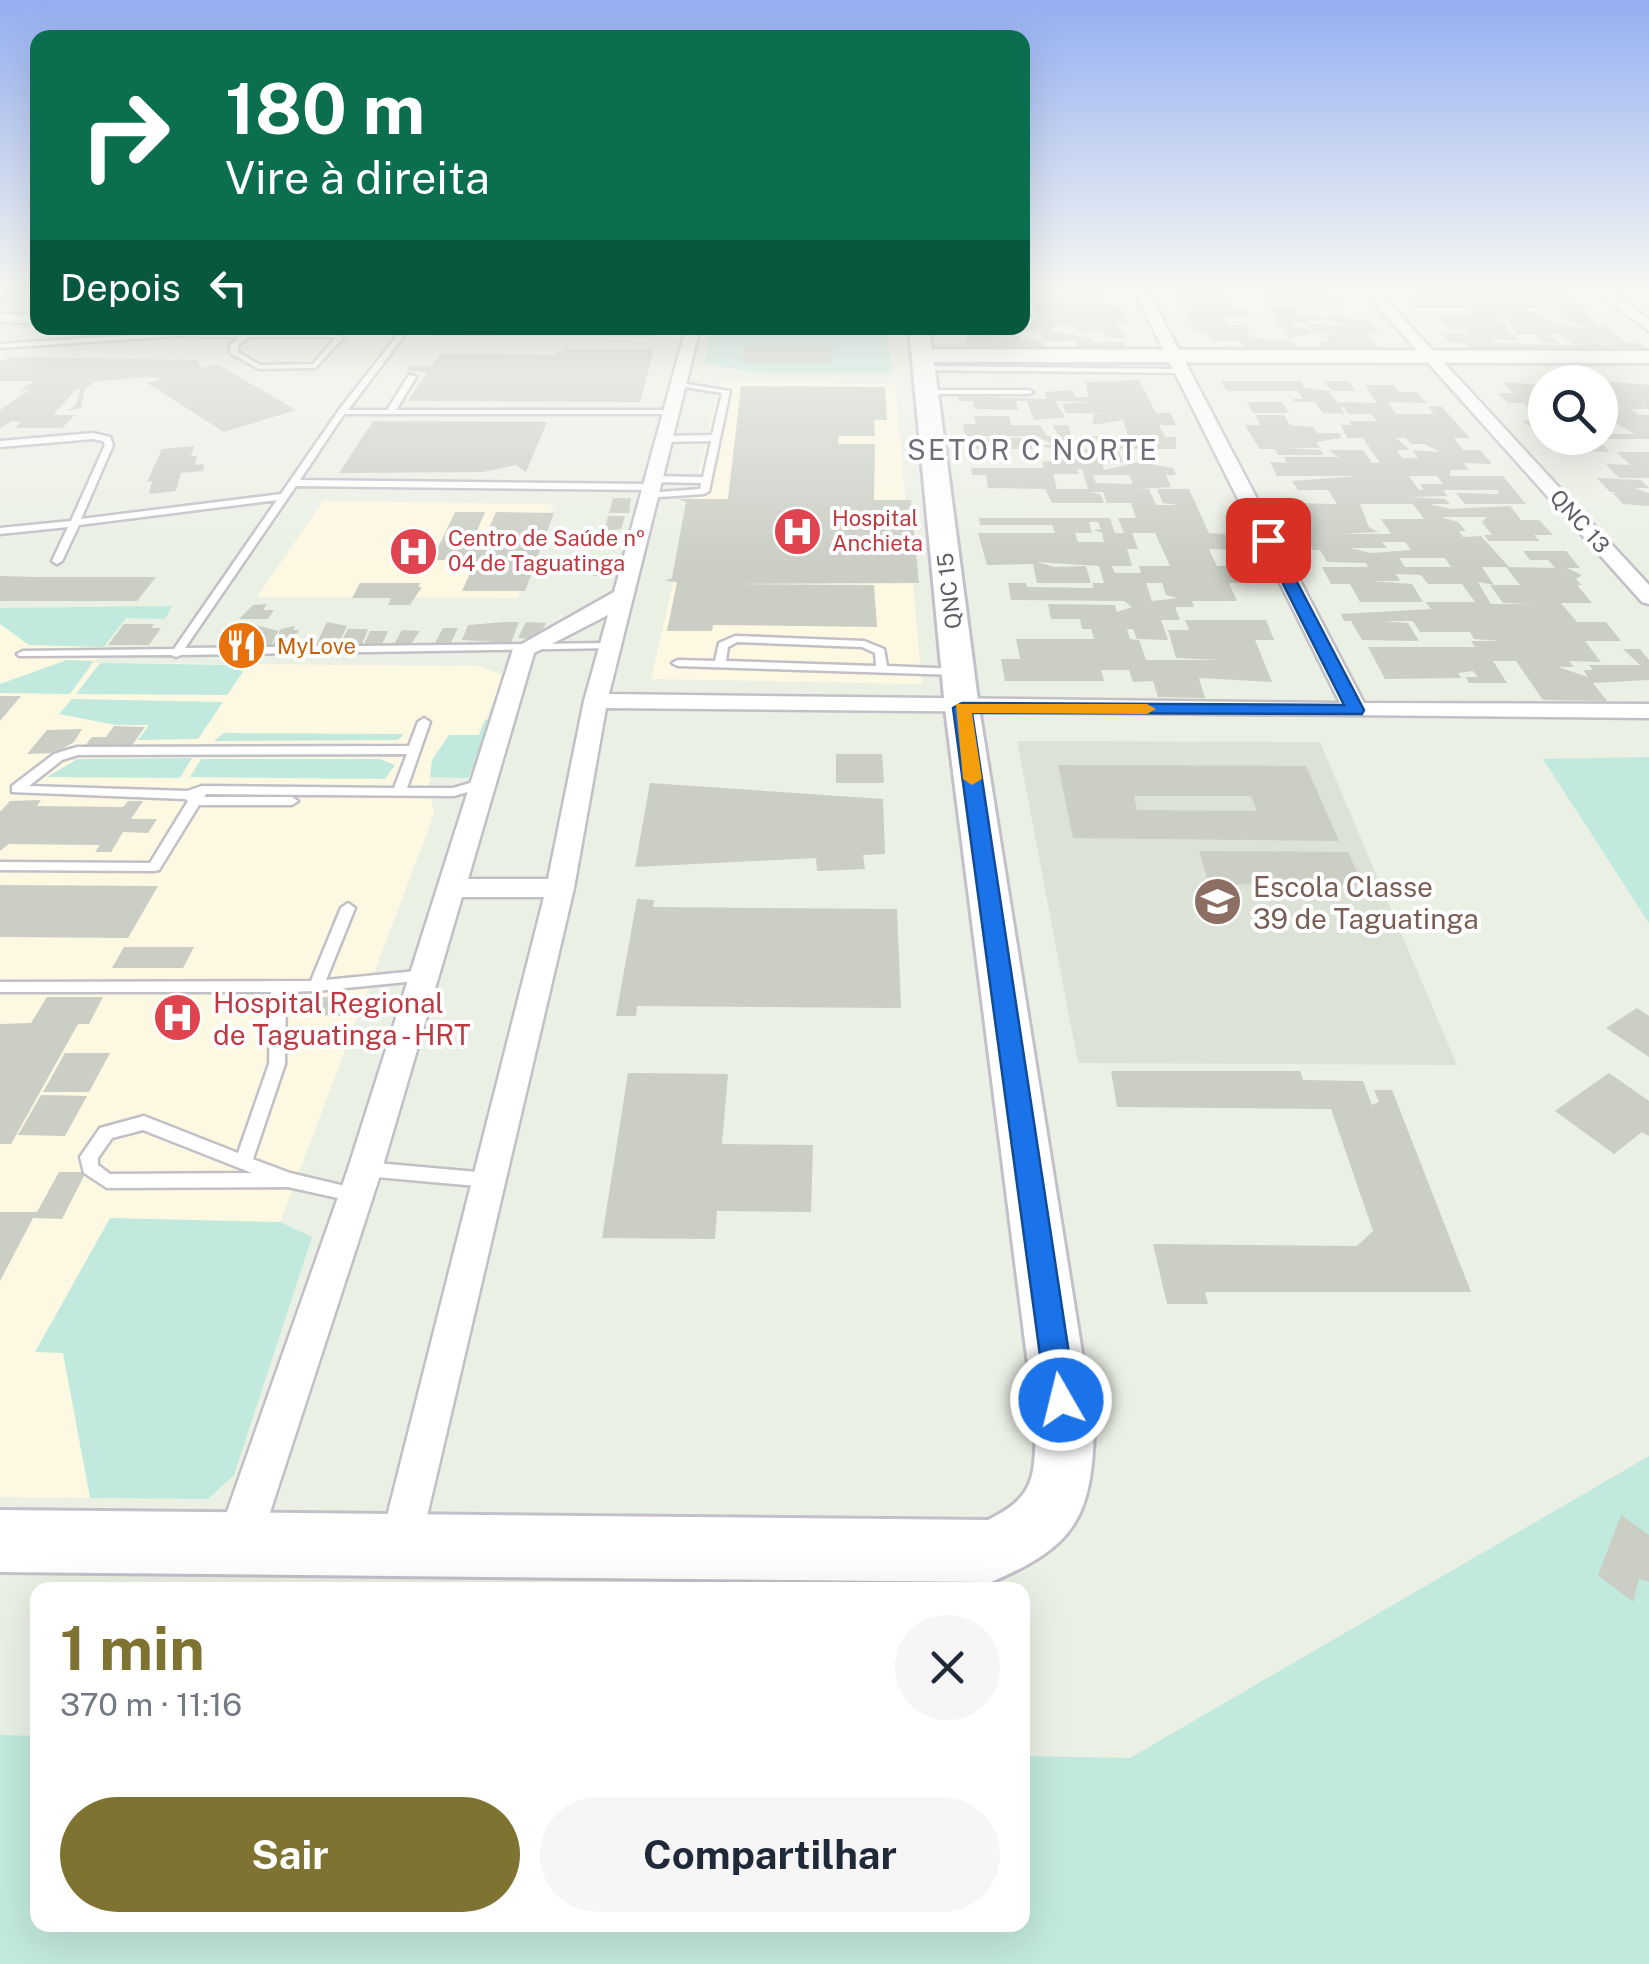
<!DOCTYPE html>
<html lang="pt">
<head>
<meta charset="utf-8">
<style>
	body { margin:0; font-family:"Public Sans",sans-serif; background:#f6f6f7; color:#1f2937; height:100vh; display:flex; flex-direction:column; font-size:38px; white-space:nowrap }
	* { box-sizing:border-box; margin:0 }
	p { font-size:32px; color:#747a83 }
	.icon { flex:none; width:55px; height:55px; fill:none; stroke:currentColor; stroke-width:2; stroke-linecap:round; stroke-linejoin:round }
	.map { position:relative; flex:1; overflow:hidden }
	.details { position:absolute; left:30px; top:1582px; width:1000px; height:350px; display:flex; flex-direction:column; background:#fff; border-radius:20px; box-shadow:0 10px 40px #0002 }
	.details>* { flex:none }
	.hud { position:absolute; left:30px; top:30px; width:1000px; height:305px; border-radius:20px; box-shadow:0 10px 40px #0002; background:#0b6e4f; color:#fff; overflow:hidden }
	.fabs { position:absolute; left:1528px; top:365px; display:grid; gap:20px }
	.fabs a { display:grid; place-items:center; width:90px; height:90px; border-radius:50%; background:#fff; box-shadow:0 10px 40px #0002; font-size:50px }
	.pin { position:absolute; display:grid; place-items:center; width:85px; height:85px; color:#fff; margin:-42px; border-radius:20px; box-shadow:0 5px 15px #0006 }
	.me { position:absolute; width:110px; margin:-55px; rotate:352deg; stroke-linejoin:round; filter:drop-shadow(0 0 8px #0008) }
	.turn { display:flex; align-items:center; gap:35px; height:210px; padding:0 30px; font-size:45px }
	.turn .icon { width:130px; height:130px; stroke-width:2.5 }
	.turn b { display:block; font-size:70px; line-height:85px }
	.then { display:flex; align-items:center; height:95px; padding:0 30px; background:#0003; gap:20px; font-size:38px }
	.round { display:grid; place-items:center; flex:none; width:105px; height:105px; border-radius:52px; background:#f6f6f7 }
	.head { display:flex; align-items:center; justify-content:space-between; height:170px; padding:0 30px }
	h1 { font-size:60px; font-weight:700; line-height:75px; color:#7e7330 }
	.primary-button { display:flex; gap:20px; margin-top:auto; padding:20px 30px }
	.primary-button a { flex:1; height:115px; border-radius:60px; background:#7e7330; color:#fff; font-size:40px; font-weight:700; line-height:115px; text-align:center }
	.primary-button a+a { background:#f6f6f7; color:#1f2937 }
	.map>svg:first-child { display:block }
</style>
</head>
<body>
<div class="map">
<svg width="1649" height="1964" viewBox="0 0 1649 1964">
	<rect width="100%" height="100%" fill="#ebf0e5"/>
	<path fill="#dce2d6" d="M1017 741 1320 742 1457 1065 1078 1063Z"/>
	<path fill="#fdf8e2" d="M720 381 895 384 922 684 651 679Z
		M323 501 554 504 518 598 257 597Z
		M0 618H126L94 663 480 666 504 676 479 735H449L429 784 434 814 176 1499 0 1497Z"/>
	<path fill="#c1e9de" d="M711 328H887L892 374H763L705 363 702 375Z
		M172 606 165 619 126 618 104 647 29 645 0 624V608Z
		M67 660 94 661 70 694 0 693V684Z
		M100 663 236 665 243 672 227 695 76 694Z
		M72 699 223 702 198 739 138 740 149 725H116L59 714Z
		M485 720H493L468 778 430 777 432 760 449 735H479Z
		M224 733 402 734 403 736 397 740 214 741Z
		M1649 757V923L1543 759Z
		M192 758 180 778 47 777 77 759Z
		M201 759H380L395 765 385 779 190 777Z
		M110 1218 280 1222 312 1237 234 1475 208 1499 90 1498 63 1353 35 1352Z
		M1649 1456V1964H0V1735L37 1736 38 1925H1022L1023 1756 1130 1758Z"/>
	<path fill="#cacec4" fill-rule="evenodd" d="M6 289H35L15 303H0V293Z
		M1025 289H1038L1050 296 1048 292 1065 289H1100L1106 306H1121L1128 323H1116L1127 339 1106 336 1104 331 1078 332 1076 326H1052V332L1091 338 1092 342H1124L1127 350H1079L1076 341H1042L1032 301 1025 304 1029 314H1022Z
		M1256 289H1318L1345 307H1296L1290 299H1263Z
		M1411 289H1449L1464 294H1468L1462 289H1558L1584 308 1596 325H1603L1627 343H1641L1649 353 1539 348 1473 352 1464 343H1450L1441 333 1469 334 1465 329H1450L1436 316H1476L1467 308H1417L1409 300H1422ZM1472 297 1525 299 1532 304 1463 300ZM1559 307 1566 313 1555 314 1562 319 1592 328 1538 325 1553 323 1523 308ZM1496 316H1506L1517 334H1535L1545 343H1559L1549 334H1557L1576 345 1496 343 1492 339 1518 340Z
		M1170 290H1220L1230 307 1246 308 1250 314 1224 315 1227 325H1245L1250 337 1292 342 1298 349 1247 351 1241 341H1211L1206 332H1194L1188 315H1196L1190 306H1180Z
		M1267 307H1294L1296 315 1366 320 1379 333H1367L1381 351H1324L1318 342H1331L1324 334 1350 335 1314 333 1308 324 1347 326 1327 319 1291 324 1313 333 1289 338Z
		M1022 323H1036L1038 329 1018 332 1021 341H1042L1044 351 965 350 968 332H953L952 328H1022Z
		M745 346H833V363L742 362Z
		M565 349H654L640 402 408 401 427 372 406 371 410 366H432L440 354 555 355Z
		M11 357 196 360 202 368 217 364 296 410 224 432 147 383 161 379 151 377 96 381 85 389 81 408 67 411 76 405 80 389H77L53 415H75L62 428H15L21 422 12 421 0 428V410L31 389 19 392 33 381H0V361Z
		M1139 380 1156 413H1170L1176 425H1159L1165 437H1176V449H1118L1123 462H1102L1104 470 1139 462 1173 468 1176 475H1166L1171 487 1137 489H1149L1156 505H1178L1163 503 1157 489H1189L1209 533 1225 534 1232 550 1209 549 1217 566H1240L1247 583H1229L1237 601H1192L1194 607H1175L1180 620H1161L1168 640 1137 639 1133 629H1127L1130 639 1139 640 1146 660H1221L1176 658 1168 630H1189L1185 620H1266L1274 640H1255L1272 682 1199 678 1205 698 1158 697 1153 681 1133 682 1129 670H1101L1104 681H1005L1001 659H1020L1016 639H1094L1091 629H1082L1080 619H1051L1048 604 1115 605 1117 612 1132 607 1124 601 1011 600 1008 583H1026L1027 587 1094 588 1092 583H1104L1099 566 1037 562 1054 567 1086 566 1091 583H1037L1033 564 987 565 978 533H1055L1052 525H980L979 518H1110L1115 533H1124L1118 518H1136L1131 503H1107L1103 492H1089L1100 494 1104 503H1052L1045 489 988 488 986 475H972L971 468H1044L1042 462 1056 460 1053 449 1039 445H1055L1035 436H965L963 424H976L974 416H1009L1011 425H1040L1047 436H1059L1052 425H1068L1075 448 1091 449 1087 436H1128L1123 420 1092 425 1094 414H1128L1066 413 1063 404 1090 402 1055 401 1065 417 1034 420 1027 401H1016L1018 410 974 409 973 401H959L958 396 1047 399 1045 392 1073 390 1075 397H1088L1086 382ZM1077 469H1082L1088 489H1057L1053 474H1079ZM1093 475H1129L1133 484 1096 483ZM1089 522H1098L1101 529 1093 530 1102 533 1104 542H1078L1075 533H1092ZM1132 533H1155L1170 566H1139L1141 573H1115L1112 566H1132L1127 549H1138ZM1146 583H1162L1166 595 1178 598 1152 601Z
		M1221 381H1301L1304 388 1329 391 1337 402 1377 403 1365 385H1394L1399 392H1417L1427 403 1388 402 1396 414H1434L1428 406H1441L1470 438H1454L1463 450H1480L1492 464 1464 463 1469 470H1450V476H1503L1526 504H1465L1456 493 1499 494 1497 490H1443L1447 496 1408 497 1445 499 1450 504H1429L1451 509 1510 506 1521 520H1539L1553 535H1534L1540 541H1489L1484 535H1492L1482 522 1487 517H1441L1458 522 1466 531H1459L1463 537 1481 536 1509 567H1482L1494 585 1478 582 1491 604H1533L1503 603 1490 585H1520L1506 567 1555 568 1548 560H1530L1523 551H1566L1580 568H1567L1582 575 1576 579 1582 585H1577L1592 603H1561L1577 622H1547H1606L1621 641H1585L1601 662 1569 661 1574 667H1558L1588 677 1583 670H1593L1589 665H1640L1623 649H1640L1649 660V680L1593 683 1607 701 1543 700 1516 661H1493L1507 683H1469L1466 677H1478L1473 671 1458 673 1461 678 1385 679 1368 647H1475L1471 641H1502L1474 639 1470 632H1420L1413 621H1383L1408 623 1419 641 1362 640 1351 621H1344L1341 614 1431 609 1426 602H1475L1462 584H1428L1421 575 1396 574 1400 581H1370L1412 584 1423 602H1360L1350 584H1331L1322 567H1368L1366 563 1327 562 1320 550H1313L1288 503 1337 504 1328 490H1298L1292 481 1359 476H1277L1270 462 1287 463 1284 457H1339L1328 450H1363L1372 463H1380L1363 438H1347L1341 425H1351L1349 421H1377L1371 414H1348L1344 407H1340L1345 414 1323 413 1315 402H1295L1292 399H1303L1298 391H1227ZM1396 438H1406L1411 444H1424L1440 452 1412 450 1418 458H1402L1397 450H1410ZM1409 476H1437L1443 484H1420L1424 490H1419ZM1360 504H1413L1424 519H1381L1391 534H1341L1378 532 1369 527ZM1382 542H1405L1411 550 1372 553 1349 548H1387ZM1399 558H1445L1451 567H1405Z
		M1324 381H1348L1356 391H1332Z
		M1600 381 1649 385V410L1642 404 1645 409H1632L1638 415H1649V439H1600V428L1606 434H1635L1600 415Z
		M1503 382 1545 385V404H1532L1545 406V427H1530L1523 420 1538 421 1524 403H1508L1498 393H1513Z
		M741 386 885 387 887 420H874L875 436H839L838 444H875L874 500H911L919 583 719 584 874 585 877 627 713 625 712 631H667L677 582 665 581 672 578 686 502 678 499H728Z
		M1247 402H1282L1289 413H1253Z
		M1255 415H1284L1290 425 1313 427 1317 433H1339L1342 438 1316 442 1320 448H1288L1320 450 1324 455H1278L1275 449H1260L1252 437 1245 425H1260Z
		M373 421 547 422 526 472 516 465 483 472 339 473Z
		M1533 430H1545V438L1599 441 1610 452 1555 451Z
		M980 438H1033L1036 449H968L967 442H981Z
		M194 446 191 456H197L195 465 204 464 203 471 181 473 176 491 149 494 152 481 147 482 162 449Z
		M1617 452H1649V478H1619L1606 464 1630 465Z
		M1597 478 1641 480 1649 488H1634L1649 493V506L1623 504 1613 493 1622 492H1610Z
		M613 498H631L629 513H609Z
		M455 512H485L473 540H484L496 512 554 513 525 591H462L476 560H432Z
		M608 516H625L621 529 604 531Z
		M597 559H614L613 576H593Z
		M0 576 37 577H156L137 601H0Z
		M360 583H420L418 587H422L410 605H388L391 598H352Z
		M267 604 263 610H274L268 619H239L253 605Z
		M327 622 347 626 337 647H315Z
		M505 622H519L511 643 462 640 468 625Z
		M526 622 546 623 538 639 518 638Z
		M124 624H154L151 628H161L149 645H108Z
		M255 625 279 631 270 647H250L260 631 247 647 216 643 226 627Z
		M295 626 293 630H299L291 646H272L281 629Z
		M443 628H458L450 645H434Z
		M348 629H368L361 647H338Z
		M402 630 420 631 411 644H394Z
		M370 631H388L381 647H363Z
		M0 696H21L0 721Z
		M114 726 145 727 130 748 84 747 92 737H106Z
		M82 729 74 742 55 753 27 754 47 730Z
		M836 754H882L884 783H836Z
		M1058 765 1306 766 1339 841 1073 838ZM1134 796H1251L1257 811 1137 810Z
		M650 783 883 799 885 854 863 855 865 869 817 871 816 858 635 867Z
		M41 800 37 806 123 807 128 801H143L131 819H157L148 833 123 832 111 852H95L100 845 9 844 0 851V812L10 801Z
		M1199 851 1348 852 1363 885 1209 884Z
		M0 885 158 886 128 938 0 937Z
		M637 899 654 900 653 907 897 909 901 1008 637 1006 636 1016H616Z
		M124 947H194L183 968H112Z
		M47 997H103L89 1024H78L11 1144H0V1024L31 1023Z
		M321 997H357L349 1016 313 1015Z
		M1637 1008 1649 1016V1057L1606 1028Z
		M65 1053H110L89 1092H43Z
		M1111 1071H1300L1303 1080 1363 1081 1372 1105 1379 1102 1374 1090H1392L1471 1292H1205L1208 1304H1167L1153 1244 1357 1246 1373 1231 1331 1109 1117 1107Z
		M628 1073 728 1074 722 1144 813 1145 811 1212 717 1211 715 1239 602 1238Z
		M1609 1073 1649 1101V1136L1642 1132 1614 1154 1555 1111Z
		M41 1095 87 1096 65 1136 18 1135Z
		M59 1172H86L62 1219 33 1218 0 1281V1212H37Z
		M1621 1515 1649 1535V1582L1639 1579 1633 1602 1598 1575Z"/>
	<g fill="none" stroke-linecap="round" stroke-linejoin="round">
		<defs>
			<path id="lane" d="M248 328H255L252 332 336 333 343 338 315 368 259 369 230 353V346L239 337 177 336 0 348V344L177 332H244ZM248 337H334L335 338 313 364 260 365 238 352V346Z
				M403 328H410L348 410H387L409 375H412L416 377 396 410H671L675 412 671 414H344L300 480 649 484 654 487 649 490 296 486 185 648 611 643 617 646 615 648 181 655 176 657 171 655 19 656 17 654 23 651 174 649 277 500 79 525 62 561 57 564 52 561 68 527 0 534V528L71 521 105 445 103 441 93 439 0 447V441L93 433 110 437 113 445 81 519 281 494 339 410Z
				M436 329 653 330 657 332 653 334 433 333Z
				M923 366 1180 369 1184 371 1180 373 920 370Z
				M675 382 730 391 709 491 704 494 644 498 642 496 647 493 700 489 701 483 652 482 647 479 652 476 703 477 711 441 663 442 659 439 663 436 712 435 722 393 678 386H675Z
				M926 390H1029L1033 392 1029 394H923L922 392Z
				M735 636 864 641 884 649 887 666 958 669 964 672 958 675 678 666 672 663 678 660 715 661 719 643ZM737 642 862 647 875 653 876 666 726 661 728 647Z
				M424 718 430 722 407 788H453L484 779 490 783 488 786 454 796 206 794 204 797H292L298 801 292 805H199L159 870 154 871 0 870V862L150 863 188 801 185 799 12 792V786L54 754 77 747 409 746 418 722ZM407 754 394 788 202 786 187 791 29 786 62 760 78 755Z
				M348 903 355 908 326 980 426 970 433 975 426 980 316 991 286 992 285 1064 253 1159 290 1173 362 1190 365 1195 362 1200 356 1202 288 1187 107 1188 84 1173 80 1157 100 1128 144 1116 238 1153 269 1064 271 992H0V982L311 981 341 908ZM143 1130 252 1173 110 1174 98 1165V1158L112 1138Z
				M365 1162 488 1173 494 1175 497 1180 494 1185 488 1187 365 1176 359 1174 356 1169 359 1164Z"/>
			<path id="street" d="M1133 289H1147L1364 703 1649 704V718L606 708 574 888 417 1559 402 1566 387 1559 380 1544 544 897H462L382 1169 260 1543 253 1558 238 1565 223 1558 216 1543 348 1169 513 649 614 592 686 328H700L609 694 1340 703ZM608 615 584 701 548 879H468L534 653Z
				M1362 289H1376L1649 585V604L1642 602Z
				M1593 289H1608L1649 320V331Z
				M0 314 38 315V323L0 322Z"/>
			<path id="secondary" d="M909 328H929L932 349 1649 351V363L934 362 979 708 1094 1428C1092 1518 1074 1547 991 1582L0 1572V1510L988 1520C1036 1496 1034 1478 1036 1428L945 708Z"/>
		</defs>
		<use href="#lane" stroke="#c2bfc7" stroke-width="5"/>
		<use href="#street" stroke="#c2bfc7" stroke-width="5"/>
		<use href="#secondary" stroke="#c3c0c9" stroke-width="6"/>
		<use href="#lane" fill="#fff" fill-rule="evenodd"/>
		<use href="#street" fill="#fff" fill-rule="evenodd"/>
		<use href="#secondary" fill="#fff" fill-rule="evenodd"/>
	</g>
	<linearGradient id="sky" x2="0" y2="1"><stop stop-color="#94aef1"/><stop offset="0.51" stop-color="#f6f8f3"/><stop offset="1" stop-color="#f6f8f3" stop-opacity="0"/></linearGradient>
	<rect width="1649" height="564" fill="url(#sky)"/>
	<path fill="#1a73e8" stroke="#114b97" stroke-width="2.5" d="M1268 536 1275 540 1364 710 1362 714 972 713 1076 1400 1072 1410 1061 1415 1051 1410 1046 1400 953 708 962 703 1344 705 1261 540Z"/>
	<path fill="#f59e0b" d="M956 704H1147L1156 709 1147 714 972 713 982 779 972 785 963 779Z"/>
	<defs>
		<symbol id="hospital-disc" viewBox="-11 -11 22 22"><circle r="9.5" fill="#e0444e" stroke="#fff"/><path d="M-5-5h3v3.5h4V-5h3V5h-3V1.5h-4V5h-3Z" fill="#fff"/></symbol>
		<symbol id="restaurant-disc" viewBox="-11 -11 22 22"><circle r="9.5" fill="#e8710a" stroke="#fff"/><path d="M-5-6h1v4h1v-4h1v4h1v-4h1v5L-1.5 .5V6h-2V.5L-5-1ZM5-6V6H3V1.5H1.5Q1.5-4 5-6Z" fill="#fff"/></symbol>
		<symbol id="school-disc" viewBox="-11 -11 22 22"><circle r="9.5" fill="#8d6e63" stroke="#fff"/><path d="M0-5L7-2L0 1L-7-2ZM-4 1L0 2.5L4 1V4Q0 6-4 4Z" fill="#fff"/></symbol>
	</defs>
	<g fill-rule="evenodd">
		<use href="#hospital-disc" x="770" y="504" width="55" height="55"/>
		<use href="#hospital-disc" x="386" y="524" width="55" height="55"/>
		<use href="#restaurant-disc" x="214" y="618" width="55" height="55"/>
		<use href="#school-disc" x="1190" y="874" width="55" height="55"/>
		<use href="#hospital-disc" x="150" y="990" width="55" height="55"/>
	</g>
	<g text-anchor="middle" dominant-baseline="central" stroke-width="8" stroke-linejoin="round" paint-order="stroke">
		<g font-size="22" fill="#be3a42" stroke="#fff" text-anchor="start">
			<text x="832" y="518">Hospital<tspan x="832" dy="25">Anchieta</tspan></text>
			<text x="448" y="538">Centro de Saúde nº<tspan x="448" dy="25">04 de Taguatinga</tspan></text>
		</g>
		<g font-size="22" fill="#605d67" stroke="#fff">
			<text transform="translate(1580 521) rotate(48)">QNC 13</text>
			<text transform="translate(949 591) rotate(-97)">QNC 15</text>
		</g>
		<g font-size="22" fill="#c56008" stroke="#fff" text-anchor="start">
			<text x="277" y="646">MyLove</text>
		</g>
		<g font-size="28" letter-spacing="2.5" fill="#706e79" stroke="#fff">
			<text x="1033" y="449">SETOR C NORTE</text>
		</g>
		<g font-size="28" fill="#785e54" stroke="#fff" text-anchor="start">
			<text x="1253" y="886">Escola Classe<tspan x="1253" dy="32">39 de Taguatinga</tspan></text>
		</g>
		<g font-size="28" fill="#be3a42" stroke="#fff" text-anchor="start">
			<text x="213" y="1002">Hospital Regional<tspan x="213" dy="32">de Taguatinga - HRT</tspan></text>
		</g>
	</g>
</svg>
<div class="fabs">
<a><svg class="icon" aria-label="search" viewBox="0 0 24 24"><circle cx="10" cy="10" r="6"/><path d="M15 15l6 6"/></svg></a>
</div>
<div class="pin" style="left:1268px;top:540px;background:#d93025"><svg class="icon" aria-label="arrive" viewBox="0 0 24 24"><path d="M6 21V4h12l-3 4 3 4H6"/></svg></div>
<svg class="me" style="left:1061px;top:1400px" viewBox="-20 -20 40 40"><circle r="17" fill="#1a73e8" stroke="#fff" stroke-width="3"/><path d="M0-11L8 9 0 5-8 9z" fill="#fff"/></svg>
<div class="hud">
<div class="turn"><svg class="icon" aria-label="right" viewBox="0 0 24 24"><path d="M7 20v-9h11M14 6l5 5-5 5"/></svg><div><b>180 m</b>Vire à direita</div></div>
<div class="then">Depois<svg class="icon" aria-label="left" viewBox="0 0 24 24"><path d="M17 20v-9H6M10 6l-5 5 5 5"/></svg></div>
</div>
<section class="details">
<div class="head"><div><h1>1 min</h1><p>370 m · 11:16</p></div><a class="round"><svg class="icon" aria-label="close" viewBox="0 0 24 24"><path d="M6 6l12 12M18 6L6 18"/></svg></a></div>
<div class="primary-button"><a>Sair</a><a>Compartilhar</a></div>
</section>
</div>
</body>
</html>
